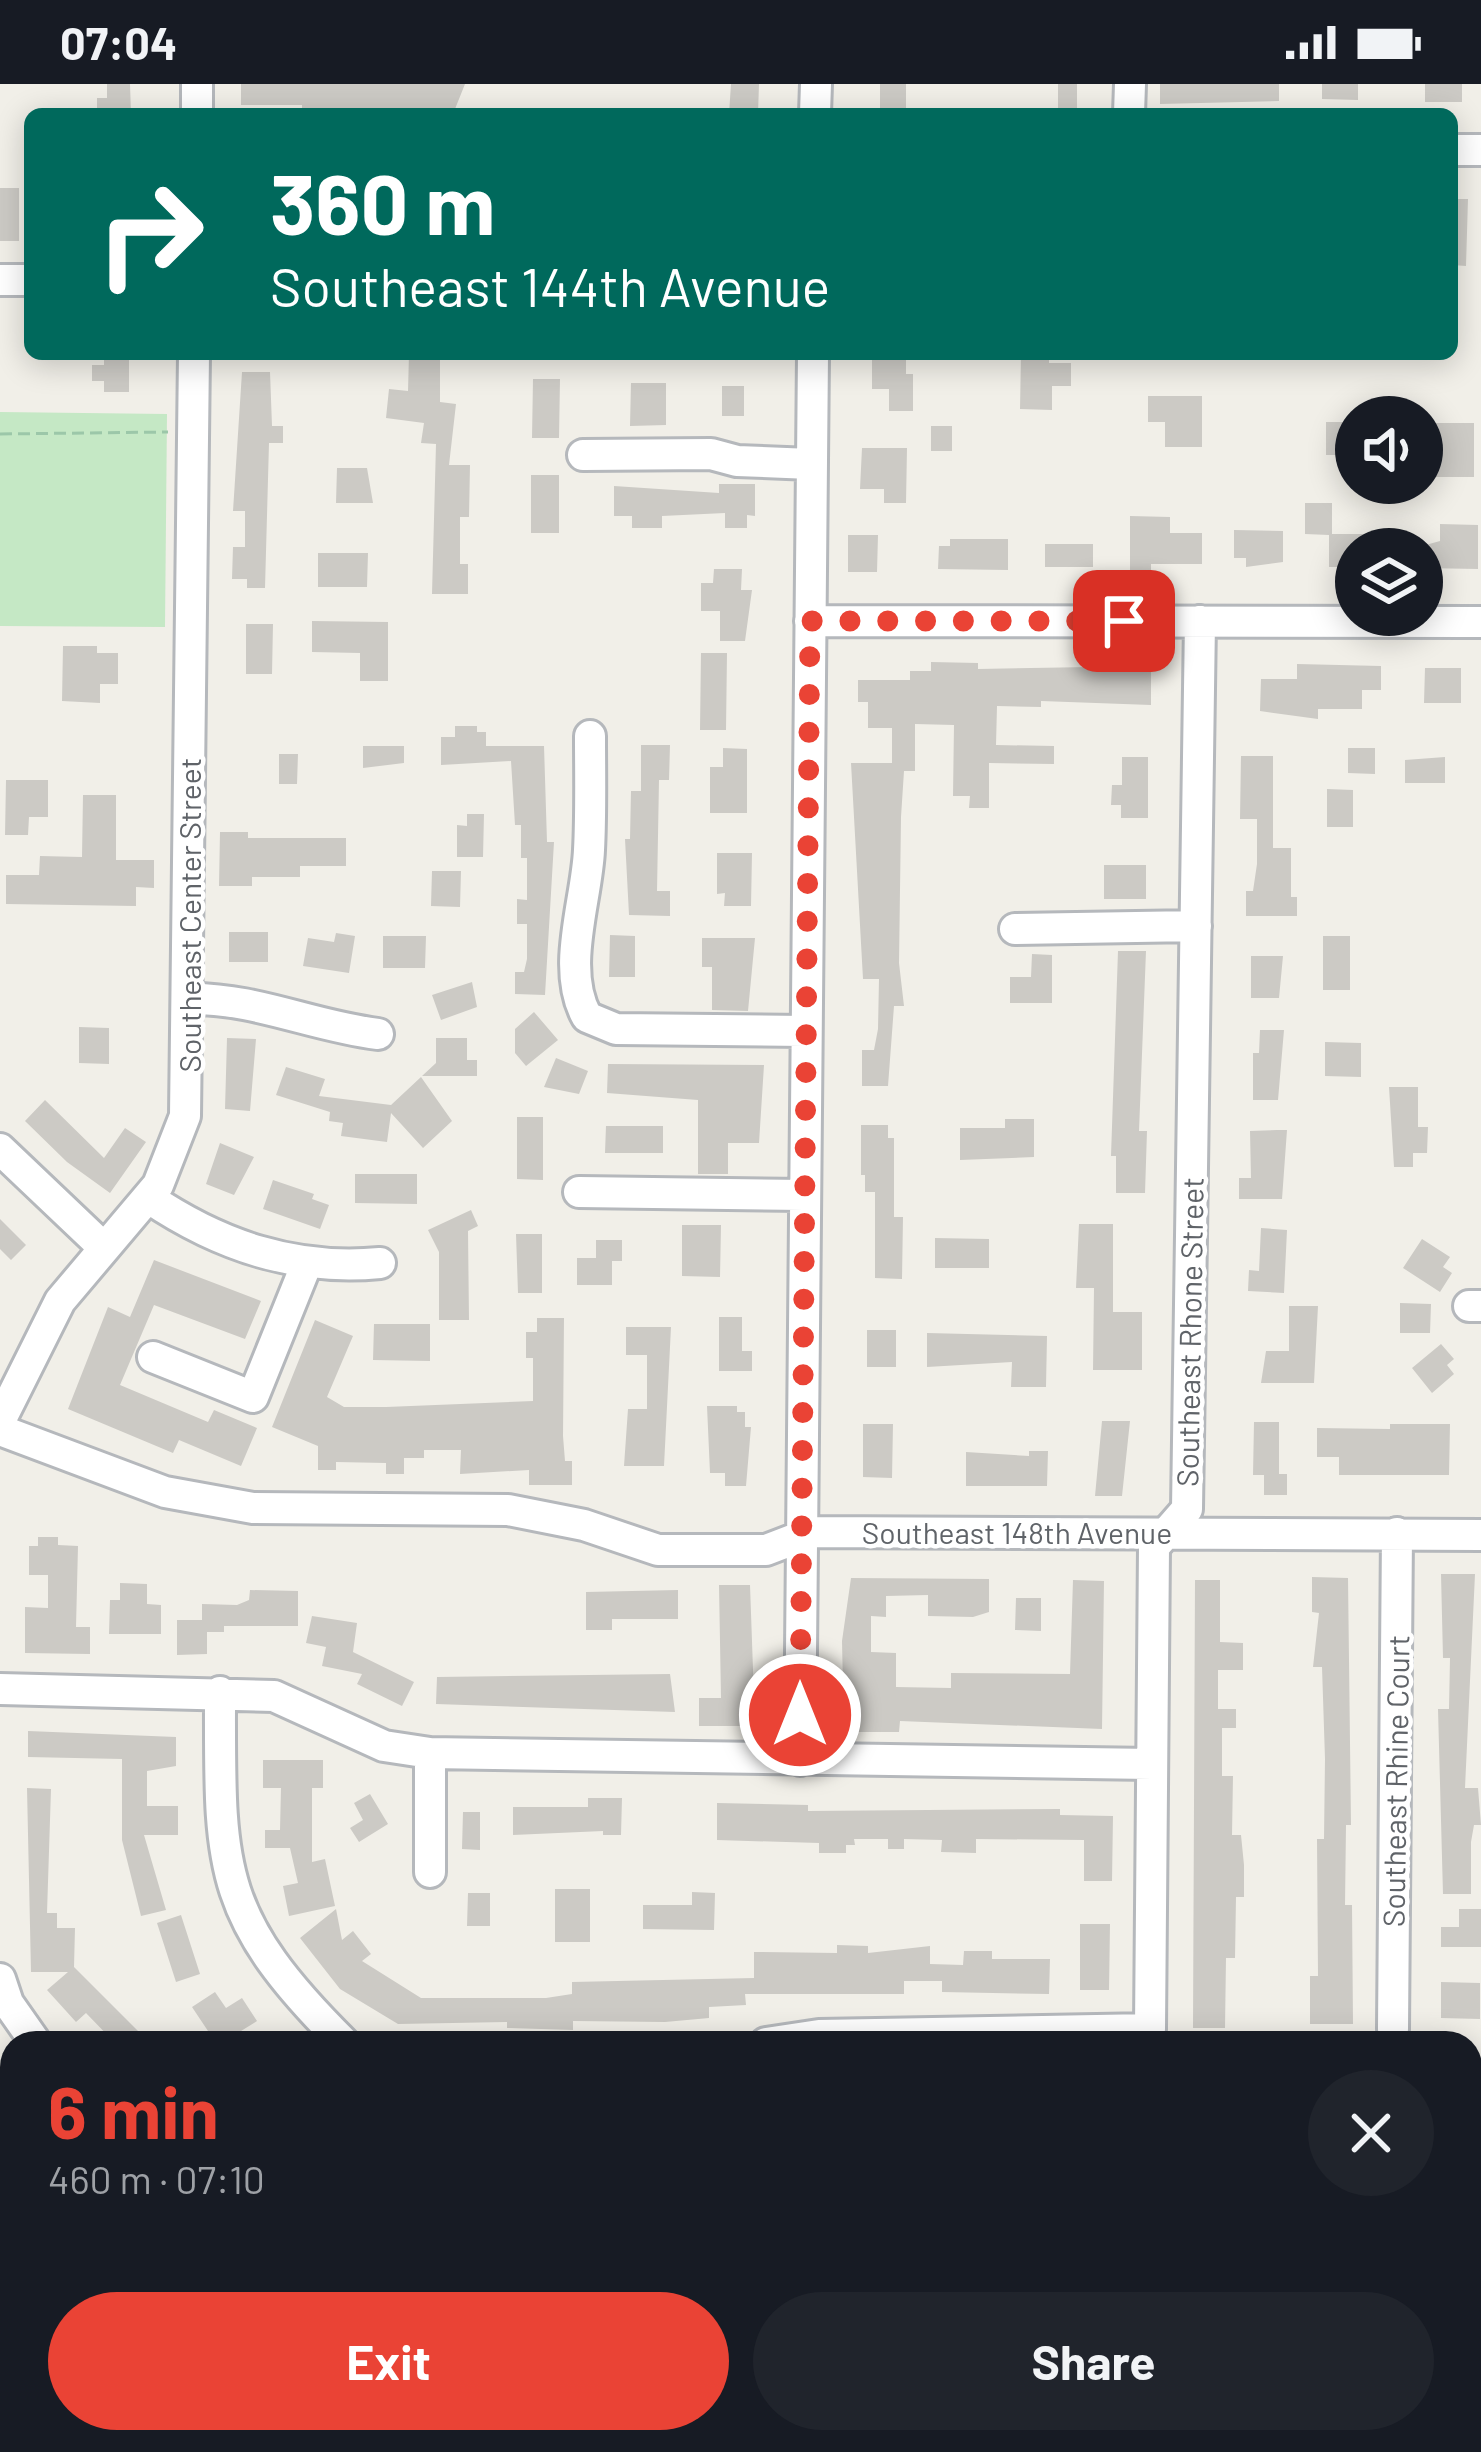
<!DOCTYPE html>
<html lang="en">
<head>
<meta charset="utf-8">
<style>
	body { margin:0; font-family:Barlow,sans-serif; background:#20242c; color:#f1f3f6; height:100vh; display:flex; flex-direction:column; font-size:45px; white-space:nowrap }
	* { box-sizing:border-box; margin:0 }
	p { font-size:39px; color:#9ea1a6 }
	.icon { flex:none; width:66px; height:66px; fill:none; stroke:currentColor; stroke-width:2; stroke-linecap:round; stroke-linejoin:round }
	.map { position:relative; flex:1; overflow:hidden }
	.side { position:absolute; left:0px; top:1947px; width:1482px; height:423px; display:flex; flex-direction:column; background:#171b24; border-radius:36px 36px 0 0; box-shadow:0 6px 30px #0003 }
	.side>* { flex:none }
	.hud { position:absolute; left:24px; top:24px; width:1434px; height:252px; border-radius:18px; box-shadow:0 6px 30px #0003; background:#00695c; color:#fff; overflow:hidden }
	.fabs { position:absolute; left:1335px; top:312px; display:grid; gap:24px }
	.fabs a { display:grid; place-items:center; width:108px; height:108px; border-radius:50%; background:#171b24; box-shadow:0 6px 30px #0003; font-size:60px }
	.pin { position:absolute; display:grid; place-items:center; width:102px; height:102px; color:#fff; margin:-51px; border-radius:24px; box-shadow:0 6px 18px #0006 }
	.me { position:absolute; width:132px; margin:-66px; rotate:0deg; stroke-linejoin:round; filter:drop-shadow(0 0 9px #0008) }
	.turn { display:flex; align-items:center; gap:42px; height:252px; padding:0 48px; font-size:54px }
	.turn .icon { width:156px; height:156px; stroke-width:2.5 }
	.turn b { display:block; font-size:84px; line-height:102px }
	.round { display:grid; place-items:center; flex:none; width:126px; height:126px; border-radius:63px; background:#20242c }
	.summary { display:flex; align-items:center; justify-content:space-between; height:204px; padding:0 48px }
	h1 { font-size:72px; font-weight:700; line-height:90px; color:#ea4335 }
	.button { display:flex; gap:24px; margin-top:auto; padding:24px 48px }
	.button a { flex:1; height:138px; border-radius:72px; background:#ea4335; color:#fff; font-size:48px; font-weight:700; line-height:138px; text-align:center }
	.button a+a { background:#20242c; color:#f1f3f6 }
	.status { display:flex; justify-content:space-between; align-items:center; height:84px; padding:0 60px; background:#171b24; direction:ltr }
	.status svg { height:33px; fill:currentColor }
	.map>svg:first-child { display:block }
</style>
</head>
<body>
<div class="status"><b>07:04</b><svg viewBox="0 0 49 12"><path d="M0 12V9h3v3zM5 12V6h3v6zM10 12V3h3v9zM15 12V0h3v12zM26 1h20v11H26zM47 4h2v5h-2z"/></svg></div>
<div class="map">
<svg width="1481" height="2368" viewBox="0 0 1481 2368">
	<rect width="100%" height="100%" fill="#f1efe8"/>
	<path fill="#c5e8c5" d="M0 328 167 330 165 543 0 542Z"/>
	<path fill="#cccac5" d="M107 0H130L131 30H97V14H107Z
		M241 0H465L453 30 371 25V30H302V21H241Z
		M731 0H759L758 30H729Z
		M880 0H906V30H880Z
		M1058 0H1077V30H1058Z
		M1160 0H1279V17L1160 20Z
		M1322 0H1358V16L1322 15Z
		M1425 0H1462V18H1425Z
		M0 104H19V157H0Z
		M1452 115H1468L1466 182 1452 181Z
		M104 270H129V308H104V297H92V281H104Z
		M409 270H440V318L456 320 449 381H470L469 433H460V480H468V510H432L436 360 421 359 424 339 386 334 389 305 408 307Z
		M872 270H906V290H913V327H889V305H872Z
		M1021 270H1049V279H1071V302H1052V326L1020 325Z
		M242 288H270L272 342H283V359H269L265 504H247V495H232L233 463H245V427H233Z
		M533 295H560L559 354H532Z
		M631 299H666V341L630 342Z
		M722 302H744V332H722Z
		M1148 312H1202V363H1165V338H1148Z
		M1326 338H1356V371H1326Z
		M1430 339H1474V393H1422Z
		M931 342H952V367H931Z
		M862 364H907L906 419H884V405H860Z
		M337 384H367L373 419H336Z
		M531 391H559V449H531Z
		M719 400H755V432L747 431V444H725V429L662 432V444H632V432H614V402L719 409Z
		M1305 419H1332V450H1365V465H1356V483H1329V451L1305 450Z
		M1130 432 1170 433V449H1202V480H1151V501H1130Z
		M1440 440 1478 441V485L1422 484V462L1440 457Z
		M1234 446 1283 447V478L1246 483V474H1234Z
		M848 451H878L877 488H848Z
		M950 455H1008V486L938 485 939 462H950Z
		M1045 460H1093V483H1045Z
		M318 469H368L367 503H318Z
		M714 485H742L741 506H752L745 557H720V527H701V499H713Z
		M312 537 388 538V597H360V569L312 568Z
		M246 540H273L272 590H246Z
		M63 562H97V569H118V600H100V619L62 617Z
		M701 569H727L726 646H700Z
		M931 578 978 579V585L1151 582V621L1041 617V623L997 622 996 661 1054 662V680L989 679V724H969L970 712H953L954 641 915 640V687H904L901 733 899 879 904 922H894L888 1002H862V966H874L878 945 879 895H863L851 679H892V644H868V618H858V596H910V587H931Z
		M1297 580 1381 582V606H1362V625H1318V635L1260 627 1261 595H1297Z
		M1425 584H1461V619H1424Z
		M455 642H477V648H486V662H544L547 758H554L545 911 515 910V888H524L527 875V840H517V815L527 816V774H521V741H515L511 677 441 681V653H455Z
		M641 661H670L669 696H659L657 807H670V832L629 831 625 755H630L631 707H641Z
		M363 662H404V679L363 684Z
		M723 664 747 665V729H710V683H723Z
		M1348 664H1375V690L1348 689Z
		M279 670H298L297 700H279Z
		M1241 672H1273V764H1291V813H1297V832H1246V807H1253L1257 780V735H1240Z
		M1122 673H1148V734H1121V721H1111L1112 701H1122Z
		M1445 673V699H1405V676Z
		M6 696H48V733H29L28 751H5Z
		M1327 705 1353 706V743H1327Z
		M83 711H116V776H154V804L136 803V822L6 820V791H39L40 772 82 773Z
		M467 730H484L483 773H457V741L467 742Z
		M220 748H248V754H346V782H300V793H252V802H219Z
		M717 769H752L751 822H724L725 809 717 810Z
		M1104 781H1146V815H1104Z
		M432 787H461L460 823 431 822Z
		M229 848H268V878H229Z
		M336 849 355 852 349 889 303 882 308 854 334 858Z
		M610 851 635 852V893H609Z
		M383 852H426L425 884H383Z
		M1323 852H1350V906H1323Z
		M702 854H755L748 927 712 926V883H702Z
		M1118 867H1146L1139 1047H1147L1145 1109H1116V1072H1111Z
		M1032 870 1052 871V919H1010V893H1031Z
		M1251 872H1283L1279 914H1251Z
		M472 898 477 923 441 936 432 911Z
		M534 928 558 956 526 982 515 969V945Z
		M79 943 109 944V980L79 979Z
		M1260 946H1284L1278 1016H1253V969H1259Z
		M227 954 256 955 250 1027 225 1025Z
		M436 954H467V976H477V992H422L436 979Z
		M1325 958 1361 959V993L1325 992Z
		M556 974 588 987 579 1010 544 1003Z
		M608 980 764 981 759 1059H728V1090H698V1016L607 1009Z
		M286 983 325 995 319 1012 391 1021 421 993 452 1037 423 1064 391 1029 387 1058 341 1052 343 1039 329 1037 330 1028 276 1011Z
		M1389 1003H1418V1043H1428L1427 1069H1413V1083H1394Z
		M45 1016 104 1074 125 1044 146 1058 110 1109 67 1078 25 1037Z
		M517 1033H543V1096L517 1095Z
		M1005 1035H1034V1073L960 1076V1044H1005Z
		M861 1041H888V1054H894V1133H903L902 1195 875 1194V1108H865V1091H861Z
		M606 1042H663V1069H605Z
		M1277 1046H1287L1282 1115H1239V1094H1251L1250 1047Z
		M220 1059 254 1073 234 1111 206 1100Z
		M355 1090H417V1120L355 1119Z
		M273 1096 314 1110 312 1115 329 1121 320 1145 263 1125Z
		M471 1126 478 1142 468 1147 469 1236H439V1168L428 1146Z
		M0 1135 26 1161 11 1176 0 1165Z
		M1079 1140H1113V1228H1142V1286H1093L1094 1204H1076Z
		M682 1141H721L720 1193 682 1192Z
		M1261 1144 1287 1146 1284 1209 1248 1207 1249 1186 1259 1187Z
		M516 1150H542V1209H518Z
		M935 1154 989 1155V1184H935Z
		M1422 1155 1450 1173 1443 1183 1452 1189 1440 1208 1403 1184Z
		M596 1156H622V1177H612V1201H577V1174H596Z
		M154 1176 261 1217 245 1255 154 1221 120 1301 208 1338 214 1326 257 1344 241 1382 179 1356 173 1369 68 1325 108 1223 130 1233Z
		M1400 1219 1431 1220 1430 1249H1400Z
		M1289 1222H1318L1314 1299H1261L1266 1267H1289Z
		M719 1233H742V1267H752V1287H719Z
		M537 1234H564L563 1352 565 1377H572V1401H529V1386L460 1390 461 1366H424V1374H404V1390H386V1379L336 1378V1386H318V1362L272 1343 315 1236 353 1252 327 1313 344 1323H386L533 1317V1274H526V1248H537Z
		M374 1240H430V1277L373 1276Z
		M626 1243H671L664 1382H624L628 1325H647V1271H626Z
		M867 1246H896V1283H867Z
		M927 1249 1047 1252 1046 1303H1011L1012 1278 927 1283Z
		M1441 1260 1454 1275 1447 1281 1454 1290 1432 1309 1412 1284Z
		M707 1322H737V1328H745V1343H751L746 1402H725V1389H710Z
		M1102 1337H1130L1122 1412H1095Z
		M1254 1338H1279V1390H1287V1411H1264V1391H1253Z
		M863 1340H893L892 1394 863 1393Z
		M1390 1340H1450L1449 1391H1339V1373H1317V1344L1390 1345Z
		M1029 1367H1048L1047 1402H966V1368L1029 1372Z
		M38 1453H58V1461L78 1462 76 1543H90V1570L25 1569V1523L48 1524V1491H29V1462H38Z
		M1441 1490H1475L1465 1704H1478L1481 1741H1474L1471 1758V1810H1443L1438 1625H1449L1450 1574H1443Z
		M1312 1493 1348 1494 1351 1741H1346L1345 1821H1352L1353 1940H1310V1892H1318L1317 1755H1324L1325 1675 1322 1583H1313L1319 1529 1312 1528Z
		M851 1494 989 1495V1528L973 1533 928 1532V1511L886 1512V1533L871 1532V1568L896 1569V1603L951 1604V1589L1070 1590 1073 1496 1104 1497 1102 1645 900 1637 899 1648H844L842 1557Z
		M1195 1496H1220V1558L1243 1559V1586H1218V1625H1236V1644H1222V1692H1233L1232 1751H1241L1244 1781V1813H1236L1235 1874H1226L1225 1944H1193Z
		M120 1499 147 1500V1520L161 1521V1550H109L110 1516H120Z
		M719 1501H750L755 1642H699V1614H721Z
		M250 1506 298 1507V1542H224V1548H207V1570L177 1571V1536H202V1520L237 1521 249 1516Z
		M678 1506V1535H612V1546H586V1508Z
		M1016 1514H1041V1547L1015 1546Z
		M312 1532 357 1539 353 1568 414 1598 402 1622 357 1600 362 1590 322 1582 326 1563 306 1559Z
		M670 1590 675 1628 436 1620 437 1593Z
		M28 1647 176 1653V1682L147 1687V1722H178V1751H144L166 1826 141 1832 122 1756V1675L28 1673Z
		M263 1676H323V1704H312V1778L325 1775 335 1822 289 1832 283 1802 298 1799 290 1764H265V1746H280L281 1704H263Z
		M27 1704 51 1705 47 1829H57V1844H75L74 1883 150 1959H115L86 1929 76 1938 47 1906 68 1888H31Z
		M370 1710 388 1740 359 1758 350 1744 363 1736 354 1719Z
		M588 1714H622L621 1751H603V1747L513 1751V1723H588Z
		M717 1719 808 1721V1727L1060 1725V1731L1113 1732 1112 1797H1084V1756L976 1755V1769L941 1768 942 1756 904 1755V1765H888V1755H854L855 1761H846V1769H819V1759L717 1756Z
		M463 1728H480V1766L462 1765Z
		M555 1805H590V1858H555Z
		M692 1808 715 1809 714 1846 643 1845V1821H692Z
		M468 1809H490V1842H467Z
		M336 1825 342 1856 353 1847 371 1870 362 1877 421 1914H546L572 1910V1898L754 1894V1868L837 1869V1861L868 1862V1869L930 1862V1880L963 1881 964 1867H992V1875H1050L1049 1910 942 1908V1897H904V1910H745L746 1921 709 1923V1934L665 1938 573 1937V1946L507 1944V1938L398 1940 340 1905 300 1854Z
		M1459 1825H1481V1863H1441V1843H1459Z
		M181 1831 200 1890 176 1898 157 1839Z
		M1080 1840H1110L1109 1906H1080Z
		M1441 1898 1480 1899V1935L1441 1934Z
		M215 1908 226 1924 242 1914 257 1937 241 1947 251 1959H216L192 1923Z"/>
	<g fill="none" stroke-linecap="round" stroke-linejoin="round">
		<defs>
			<path id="minor" d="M197 30V0
				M815 30 816 0
				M1129 30 1130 0
				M1452 66H1481
				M0 196H30
				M583 371 711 370 737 377 811 380
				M810 537 1481 538
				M590 652C590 690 591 728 589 766 587 816 560 885 587 933L616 945 805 947
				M1015 845 1196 842
				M189 915C256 914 312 942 378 950
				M0 1065 103 1163
				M579 1108 804 1111
				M149 1114C220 1162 295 1187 380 1179
				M1469 1222H1481
				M153 1273 253 1313 307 1179
				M0 1337 60 1217 158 1101 185 1032 194 270
				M0 1346 165 1408 253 1424 508 1426 584 1441 658 1466H766L813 1448 1481 1451
				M0 1605 274 1612 384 1662 430 1669 1152 1680
				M220 1608C220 1782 214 1830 344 1959
				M430 1669V1788
				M800 1676 813 270
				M0 1895 8 1919 36 1959
				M1393 1945 1397 1449
				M766 1959 819 1951 1150 1945 1154 1463 1187 1425 1200 537
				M52 2358 55 2368
				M302 2358 305 2368
				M546 2358 549 2368
				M1440 2358 1470 2368"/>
		</defs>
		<use href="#minor" stroke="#b5b8bc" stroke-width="36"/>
		<path stroke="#9cc7a9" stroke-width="3" stroke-dasharray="12 6" stroke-linecap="butt" d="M0 350 168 348"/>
		<use href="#minor" stroke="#fff" stroke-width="30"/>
	</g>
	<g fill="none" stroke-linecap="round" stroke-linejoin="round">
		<path stroke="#ea4335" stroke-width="21" stroke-dasharray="0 37.8" d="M800 1631 810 537H1124"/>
	</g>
	<g text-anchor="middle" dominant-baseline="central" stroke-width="9" stroke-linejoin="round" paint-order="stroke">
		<g font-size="30" fill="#5f6368" stroke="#fff">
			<text transform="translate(189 831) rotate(-90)">Southeast Center Street</text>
			<text transform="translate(1189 1248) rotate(-89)">Southeast Rhone Street</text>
			<text x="1017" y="1448">Southeast 148th Avenue</text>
			<text transform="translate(1395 1697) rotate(-89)">Southeast Rhine Court</text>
		</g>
	</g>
</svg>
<div class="fabs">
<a><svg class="icon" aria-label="sound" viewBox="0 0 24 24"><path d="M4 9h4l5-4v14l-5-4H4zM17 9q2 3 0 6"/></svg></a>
<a><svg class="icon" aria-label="layers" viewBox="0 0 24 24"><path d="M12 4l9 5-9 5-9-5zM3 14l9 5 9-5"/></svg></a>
</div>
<div class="pin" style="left:1124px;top:537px;background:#d93025"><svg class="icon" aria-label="arrive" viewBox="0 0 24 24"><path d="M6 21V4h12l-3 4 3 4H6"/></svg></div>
<svg class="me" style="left:800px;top:1631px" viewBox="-20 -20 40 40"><circle r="17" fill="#ea4335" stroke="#fff" stroke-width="3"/><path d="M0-11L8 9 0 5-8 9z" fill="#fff"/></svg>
<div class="hud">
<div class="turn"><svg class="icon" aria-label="right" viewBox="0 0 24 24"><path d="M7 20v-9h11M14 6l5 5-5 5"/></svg><div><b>360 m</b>Southeast 144th Avenue</div></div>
</div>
<section class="side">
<div class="summary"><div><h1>6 min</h1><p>460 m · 07:10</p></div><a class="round"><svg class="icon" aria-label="close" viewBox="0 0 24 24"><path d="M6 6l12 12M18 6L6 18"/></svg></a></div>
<div class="button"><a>Exit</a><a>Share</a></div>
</section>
</div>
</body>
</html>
